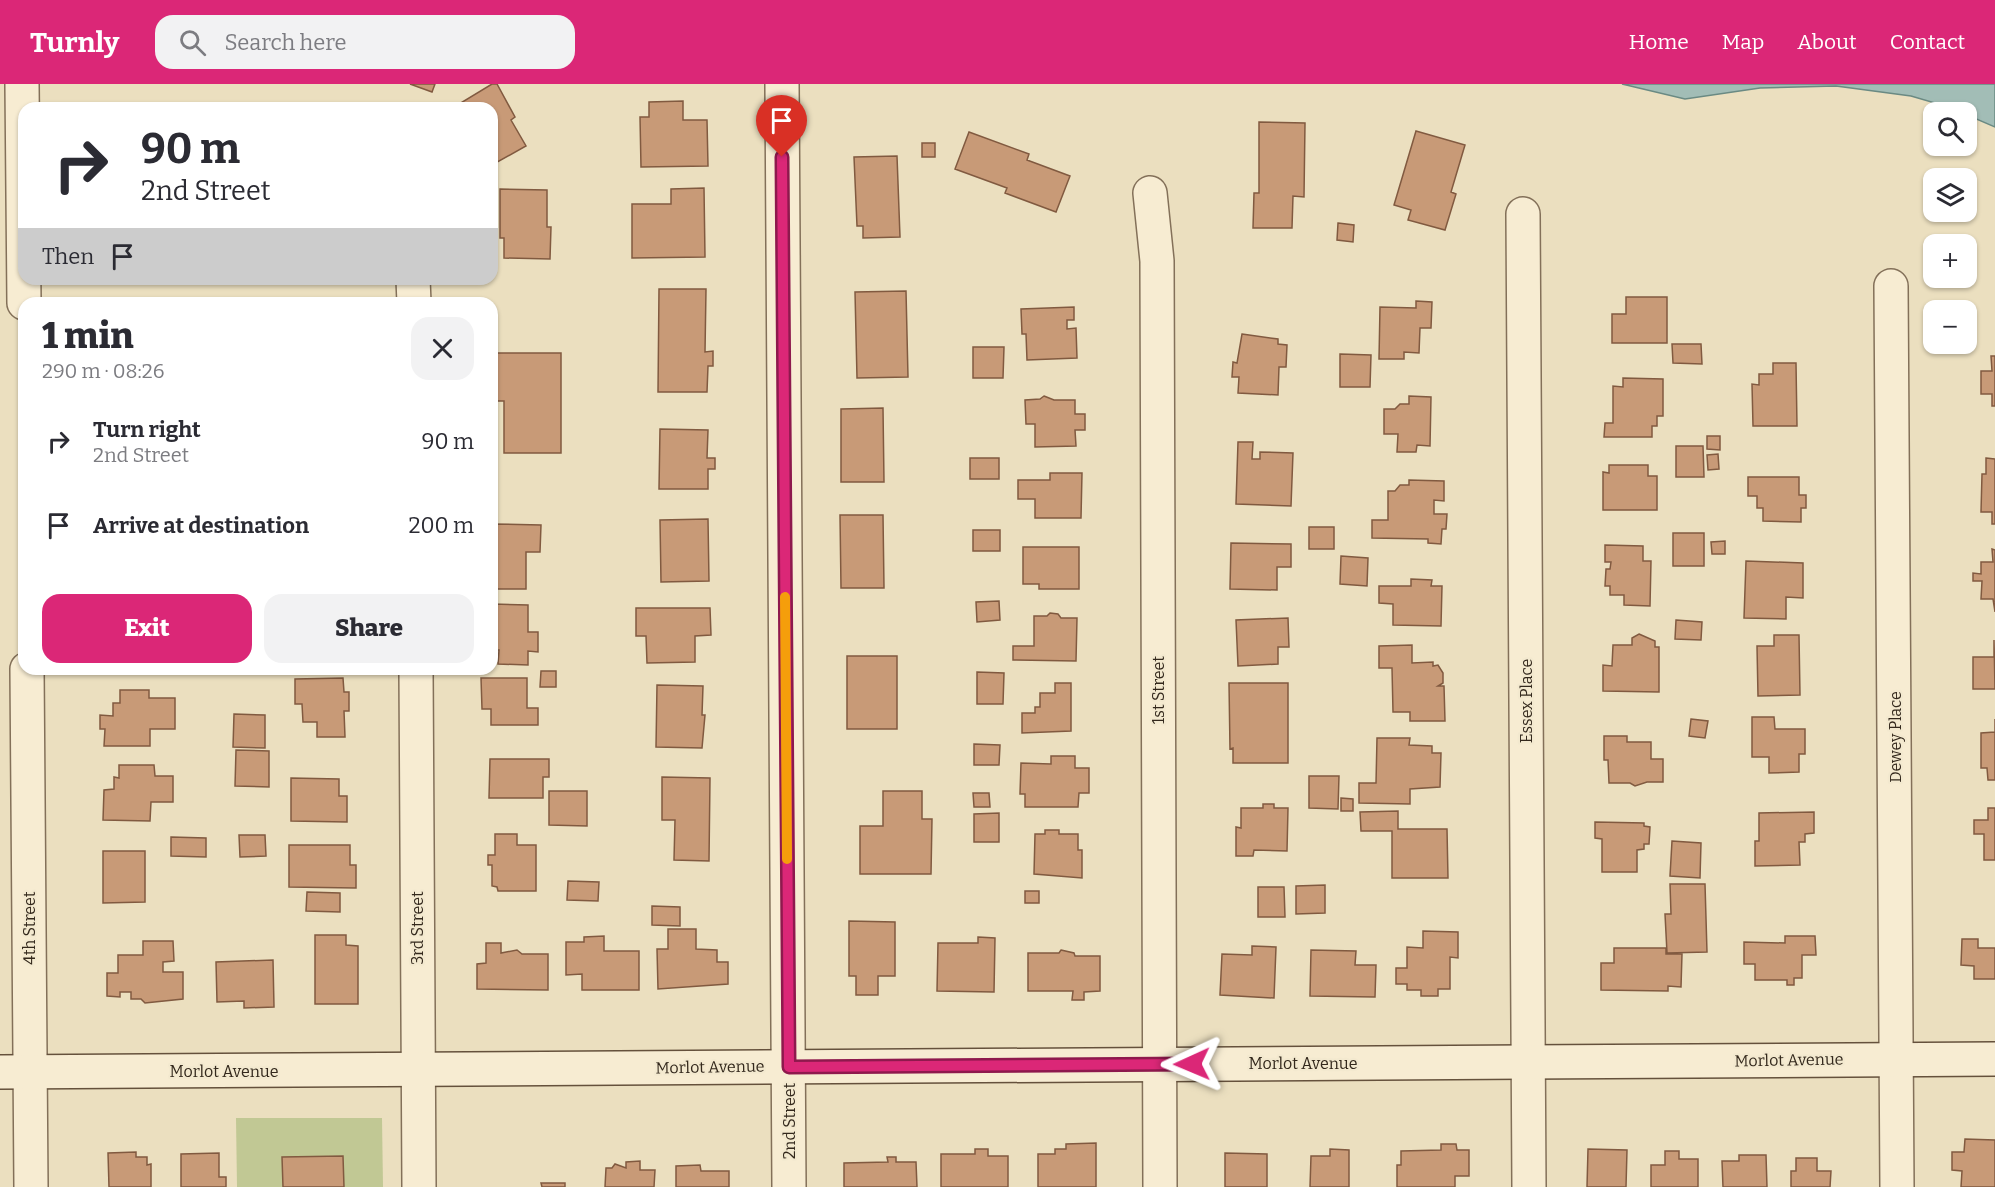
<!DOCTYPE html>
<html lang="en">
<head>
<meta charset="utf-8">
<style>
	body { margin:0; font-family:Bitter,serif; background:#f2f2f3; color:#2b2b33; height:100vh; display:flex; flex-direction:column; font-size:22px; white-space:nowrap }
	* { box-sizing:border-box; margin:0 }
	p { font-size:20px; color:#7c7c81 }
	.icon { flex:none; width:33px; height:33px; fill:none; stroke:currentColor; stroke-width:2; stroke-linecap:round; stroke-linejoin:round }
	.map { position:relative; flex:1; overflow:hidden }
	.sheet { position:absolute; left:18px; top:213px; width:480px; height:378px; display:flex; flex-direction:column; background:#fff; border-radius:18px; box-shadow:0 2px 4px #0004 }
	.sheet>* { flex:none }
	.banner { position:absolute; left:18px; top:18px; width:480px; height:183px; border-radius:18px; box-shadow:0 2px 4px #0004; background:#fff; color:#2b2b33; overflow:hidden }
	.fabs { position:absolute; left:1923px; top:18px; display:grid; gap:12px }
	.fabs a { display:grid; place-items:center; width:54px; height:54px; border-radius:12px; background:#fff; box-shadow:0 2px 4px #0004; font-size:30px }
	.pin { position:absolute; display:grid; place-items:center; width:51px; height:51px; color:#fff; margin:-62px -26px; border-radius:50% 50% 50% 0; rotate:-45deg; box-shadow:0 0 6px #0007 }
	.pin .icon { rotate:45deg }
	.me { position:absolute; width:66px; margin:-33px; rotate:269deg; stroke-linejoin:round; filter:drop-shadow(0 0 4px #0008) }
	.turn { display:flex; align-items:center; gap:21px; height:126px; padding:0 24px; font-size:27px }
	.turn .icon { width:78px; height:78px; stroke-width:2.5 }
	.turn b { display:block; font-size:42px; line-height:51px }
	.then { display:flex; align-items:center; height:57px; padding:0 24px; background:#0003; gap:12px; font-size:22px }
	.round { display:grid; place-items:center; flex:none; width:63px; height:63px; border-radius:18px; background:#f2f2f3 }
	.overview { display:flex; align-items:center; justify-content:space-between; height:102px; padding:0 24px }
	h1 { font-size:36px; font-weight:800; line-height:45px }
	.primary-button { display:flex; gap:12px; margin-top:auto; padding:12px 24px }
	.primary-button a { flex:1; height:69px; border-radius:18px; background:#db2777; color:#fff; font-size:24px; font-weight:800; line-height:69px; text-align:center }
	.primary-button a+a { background:#f2f2f3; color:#2b2b33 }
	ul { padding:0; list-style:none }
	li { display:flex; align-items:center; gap:18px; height:84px; padding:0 24px }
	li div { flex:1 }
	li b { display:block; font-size:22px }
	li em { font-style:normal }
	header { display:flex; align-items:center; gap:36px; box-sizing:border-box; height:84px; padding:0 30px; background:#db2777; color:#fff }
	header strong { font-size:28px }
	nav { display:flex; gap:33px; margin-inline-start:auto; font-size:21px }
	.search { width:420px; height:54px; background:#f2f2f3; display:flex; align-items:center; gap:15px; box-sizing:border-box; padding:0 21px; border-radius:18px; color:#7c7c81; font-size:22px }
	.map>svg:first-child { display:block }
</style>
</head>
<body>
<header>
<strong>Turnly</strong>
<div class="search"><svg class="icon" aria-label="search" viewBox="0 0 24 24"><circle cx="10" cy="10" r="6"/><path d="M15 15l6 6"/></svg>Search here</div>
<nav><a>Home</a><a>Map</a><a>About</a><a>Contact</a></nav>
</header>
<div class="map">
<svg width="1995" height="1103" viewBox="0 0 1995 1103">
	<rect width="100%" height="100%" fill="#ebdfbf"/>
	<path fill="#c1c894" d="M236 1034H382L383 1103H237Z"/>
	<path fill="#a2bdb6" stroke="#6a8a83" stroke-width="1.5" d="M1622 0H1995V43L1967 31 1966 28 1911 12 1836 2 1760 4 1685 15Z"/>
	<path fill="#c89a77" stroke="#815a40" stroke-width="1.5" d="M410 0H435L432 8Z
		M492 0H497L515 33 511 36 526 62 492 81V24L454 23Z
		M683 17V36H707L708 82 641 83 640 33H649V18Z
		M1259 38 1305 39 1304 113 1293 112 1292 144H1253L1254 109H1259Z
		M1416 47 1465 61 1451 108 1456 110 1445 146 1408 136 1411 126 1394 121Z
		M969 48 1029 70 1027 76 1070 92 1056 128 1005 109 1007 104 955 85Z
		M922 59H935V73H922Z
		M897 72 900 153 863 154V142H857L854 73Z
		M704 104 705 173 632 174V120H671V105Z
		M500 105 547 106V143H551L550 175 504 174V154H500Z
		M1338 139 1354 141 1353 158 1337 156Z
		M659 205H706L705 268 713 267V282H708L707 308H658Z
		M906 207 908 293 857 294 855 208Z
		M1626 213H1667V259H1612V230H1626Z
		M1416 217 1432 218 1431 244H1420L1419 269 1404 268V275H1379L1380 223 1416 224Z
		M1074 223V236H1067V245L1076 244 1077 274 1027 276 1026 250H1022L1021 225Z
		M1242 250 1278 255V260L1287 261 1286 283H1279L1278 311 1238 309 1239 293H1232L1233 278 1237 279Z
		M1672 260H1701L1702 280 1673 279Z
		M973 263H1004L1003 294H973Z
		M492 269H561V369H504V317H492Z
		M1340 270 1371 271 1370 303H1340Z
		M1991 272H1995V322H1992V310H1981V287H1992Z
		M1773 279H1796L1797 342H1753L1752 300 1759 301V290H1773Z
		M1623 294 1663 295V332H1657V342H1652V353H1604L1605 339H1613V302L1623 303Z
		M1044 312 1054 316H1075V330H1085V346H1075L1076 362 1035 363V340H1026L1025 316 1040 315Z
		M1409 312 1431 313 1430 362 1417 361 1416 368H1397L1398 350H1384V325H1395L1400 320H1409Z
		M883 324 884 398H841V325Z
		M660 345 708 346 707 374H715V385H708V405H659Z
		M1707 352H1720V366L1707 365Z
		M1238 358H1253L1252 375H1260V368L1293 369 1291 422 1236 420Z
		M1676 362H1703L1704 393H1676Z
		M1718 370 1719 385 1708 386 1707 371Z
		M970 374H999V395H970Z
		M1986 374 1995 375V440H1992V428H1981L1982 390H1986Z
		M1609 381H1648V392H1657V426H1603V388L1609 389Z
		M1050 389H1082L1081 434H1035V415H1018V396H1050Z
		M1748 393H1799V411H1806V424H1801V438L1763 437V424H1757V412H1748Z
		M1409 396 1444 397V417L1434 416V430H1447L1446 445H1442L1441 460 1428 459V455L1372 454V436H1388V407H1395L1400 401H1409Z
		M840 431H883L884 504H841Z
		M708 435 709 497 661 498 660 436Z
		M492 440 541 441 540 468H526V505H492Z
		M1309 443H1334V465H1309Z
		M973 446H1000V467H973Z
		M1673 449H1704V482H1673Z
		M1725 457V470H1712L1711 458Z
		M1231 459 1291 460V483H1277V506L1230 505Z
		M1605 461 1643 462V477H1651L1650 522 1624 521V511H1610V502H1605L1606 485H1610L1611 478H1605Z
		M1023 463H1079V505H1039V500H1023Z
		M1992 465 1995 466V528L1993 515H1981L1982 497H1973V489L1981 490V478H1993Z
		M1341 472 1368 474 1367 502 1340 500Z
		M1746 477 1803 479V514L1786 513V535L1744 534Z
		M1411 495 1432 496 1431 502H1442L1441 542 1393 541V520L1379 519V502H1411Z
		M999 517 1000 536 977 538 976 518Z
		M492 520 528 521V548H538V568L528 567V581L498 580 499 566H492Z
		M636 524H710L711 551 695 552V578L647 579 646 552H636Z
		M1050 529 1058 530 1061 534H1077L1076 577 1013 576V562H1034V532H1047Z
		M1288 534 1289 563H1278V580L1238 582 1236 536Z
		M1676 536 1702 538 1701 556 1675 555Z
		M1639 550 1655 557V563H1659V608L1603 607V581L1612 582 1613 561H1632V554Z
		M1774 551H1799L1800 611 1758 612 1757 562H1774Z
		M1994 556 1995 605H1973V573H1994Z
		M1412 561V579L1433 578V582L1438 581 1443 589V599L1438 602H1444L1445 637H1410V628H1393L1392 584H1379V562Z
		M847 572H897V645H847Z
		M103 585H157V588L103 587Z
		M541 587H556V603H540Z
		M977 588 1004 589 1003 620H977Z
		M343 594 344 608H349V627H344L345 653H317V638H303L302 620H295V595Z
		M481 594H527V624H538V641H491V625H482Z
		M1055 599H1071V647L1022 649V629H1035V623H1040V609H1055Z
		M1229 599H1288V679H1233V664L1230 665Z
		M657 601 703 602 702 631H705L702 664 656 663Z
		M120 606H149V614H175V645H150V662H104L105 645H100V631L113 632V619H120Z
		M234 630 265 631V664L233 663Z
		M1752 633H1774L1775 645H1805V670H1799V688L1769 689V673H1752Z
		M1691 635 1708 637 1705 654 1689 652Z
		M1995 635V696H1988L1987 684H1981V649L1995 648Z
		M1604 652H1627V658H1651V675H1663V698H1647L1635 702 1630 699H1609L1608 676H1604Z
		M1377 654H1410L1409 661 1432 662V669H1441L1440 703 1410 705V720L1359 719V699H1376Z
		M974 660 1000 661 999 681H974Z
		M236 666 269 667V703L235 702Z
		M1051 672H1075V684H1089V709H1079L1078 723H1025V710H1020L1021 679 1051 680Z
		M490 675H549V693H543V714H489Z
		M119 681H154L155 692H173V718H151L150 737 103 736 104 706 114 705V693L119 694Z
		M1309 692H1339L1338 725 1309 724Z
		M662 693 710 694 709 777 674 776 675 736H662Z
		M291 694 339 695V712H347V738L291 737Z
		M549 707H587V742L549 741Z
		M883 707H922V735H932L931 790H860V742H883Z
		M973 709H989L990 723H974Z
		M1341 714 1353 715V727H1341Z
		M1263 720H1274V724H1288L1287 767 1254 766 1253 772H1236V743L1241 744V724H1263Z
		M1988 724H1995V776H1984V750H1974V736H1988Z
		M1398 727V745H1447L1448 794H1392V747H1361L1360 728Z
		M1814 728V749L1805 750V758H1799L1800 781 1755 782V757H1759V729Z
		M999 729V758H974V730Z
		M1595 738 1644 739V742L1650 743 1649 760H1644V765L1637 766V788H1602V755L1595 754Z
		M1045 746H1059V750H1078V766H1082V794L1034 790 1035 750H1045Z
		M495 750H517V761H536V807H498L497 803 492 802V781H488V771H495Z
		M239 751H265L266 772 240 773Z
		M171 753 206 754V773L171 772Z
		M1672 757 1701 759 1700 794 1670 792Z
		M289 761H350V781H356V804L289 803Z
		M103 767H145V818L103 819Z
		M568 797 599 798 598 817 567 816Z
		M1670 800H1705L1707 868 1667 869 1665 830H1671Z
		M1325 801V829L1296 830V802Z
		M1258 803H1284L1285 833H1258Z
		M1025 807H1039V819H1025Z
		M307 808 340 809V828L306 827Z
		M652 822 680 823V842L652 841Z
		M849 837 895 838V892H878V911H856V892H849Z
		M668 845H696V865L717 866V878H728V900L658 905 657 865H668Z
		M1423 847 1458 848V874L1450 873V905H1438V912H1421V906H1407V900H1396V884H1407V863L1423 864Z
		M315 851H346V861L358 862V920H315Z
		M604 852V867H639V906H582V890L566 891V858H584V853Z
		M1785 852H1815L1816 871H1802V894H1794V901H1787V896H1755V880H1744V858L1785 859Z
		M978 853 995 854 994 908 937 907 938 859H978Z
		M1962 855H1978V864H1995V895H1974V882L1961 881Z
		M143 857H173L174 877 163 878V888H183V915L145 919 141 915H131V908H120V913L107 912V889H118V871H143Z
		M486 859H501V869L517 866 522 870H548V906L477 905V880L486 879Z
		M1252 862 1276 863 1274 914 1220 911 1222 870 1252 871Z
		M1614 864H1666V870H1682L1681 903 1668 902V907L1601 906V879H1614Z
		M1061 866 1074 869 1075 872H1100V907L1084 908V916H1072L1073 907H1028V869H1059Z
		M1311 866 1356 867 1355 881H1376L1375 913 1310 912Z
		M273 876 274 923 244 924V917L217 918 216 878Z
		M1965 1055 1995 1056V1103H1961L1962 1087 1952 1086V1068H1964Z
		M1096 1059V1103H1038V1070H1055V1065H1066V1060Z
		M1441 1060H1456L1457 1066H1469V1092H1455V1103H1397V1081H1401V1067L1441 1066Z
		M975 1065H988V1072H1008V1103H941V1070H975Z
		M1330 1065 1349 1066V1103H1310L1311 1072H1330Z
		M1588 1065 1627 1066 1626 1103H1587Z
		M1665 1067H1679V1075H1698V1103H1651V1081H1665Z
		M136 1068V1073H147V1081L151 1080V1103H109L108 1069Z
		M219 1069V1093H226V1103H181V1070Z
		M1225 1069 1267 1070V1103H1225Z
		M1739 1071H1766L1767 1103H1723L1722 1077H1739Z
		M343 1072 344 1103H283L282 1073Z
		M887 1073H896V1078H916L917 1103H844V1079L888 1078Z
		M1796 1074H1817V1087H1831L1830 1103H1791V1087H1796Z
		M640 1077V1086H655L654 1103H605L606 1084H612L615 1080 626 1084V1078Z
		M700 1081 701 1087H729V1103H676V1082Z
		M541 1099H565V1103H542Z"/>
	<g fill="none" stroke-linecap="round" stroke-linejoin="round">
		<defs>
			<path id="minor" d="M22 0 24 219
				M782 0 789 1103
				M1150 109 1157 177 1160 1103
				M1523 130 1529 1103
				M413 195 414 219
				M1891 202 1897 1103
				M27 585 31 1103
				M416 585 419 1103"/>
			<path id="secondary" d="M0 988 1995 975"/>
		</defs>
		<use href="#minor" stroke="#837059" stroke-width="36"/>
		<use href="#secondary" stroke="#65513c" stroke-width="36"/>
		<use href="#minor" stroke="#f7ecd2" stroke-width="33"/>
		<use href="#secondary" stroke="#f7ecd2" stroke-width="33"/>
	</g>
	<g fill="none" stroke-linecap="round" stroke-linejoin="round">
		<defs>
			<path id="route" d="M782 73 789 983 1192 980"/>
		</defs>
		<use href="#route" stroke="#8e194d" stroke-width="15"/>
		<use href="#route" stroke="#db2777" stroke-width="10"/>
		<path stroke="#f59e0b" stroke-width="10" d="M785 513 787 775"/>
	</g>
	<g text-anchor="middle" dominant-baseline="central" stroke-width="4.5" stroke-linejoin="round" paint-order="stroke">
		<g font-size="16" fill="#33281c" stroke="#f3e9cf">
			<text transform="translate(1158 606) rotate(-90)">1st Street</text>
			<text transform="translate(1526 617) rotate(-90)">Essex Place</text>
			<text transform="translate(1895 653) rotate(-90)">Dewey Place</text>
			<text transform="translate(29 844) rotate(-90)">4th Street</text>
			<text transform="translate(417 844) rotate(-90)">3rd Street</text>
			<text transform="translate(1789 976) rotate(-1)">Morlot Avenue</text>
			<text x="1303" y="979">Morlot Avenue</text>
			<text transform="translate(710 983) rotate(-1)">Morlot Avenue</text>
			<text x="224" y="987">Morlot Avenue</text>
			<text transform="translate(789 1037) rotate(-90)">2nd Street</text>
		</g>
	</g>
</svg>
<div class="fabs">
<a><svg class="icon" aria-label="search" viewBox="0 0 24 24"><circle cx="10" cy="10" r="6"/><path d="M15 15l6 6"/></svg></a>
<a><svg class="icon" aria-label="layers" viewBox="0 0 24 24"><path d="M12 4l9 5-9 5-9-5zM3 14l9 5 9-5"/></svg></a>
<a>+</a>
<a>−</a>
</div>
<div class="pin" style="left:782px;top:73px;background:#d93025"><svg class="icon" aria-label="arrive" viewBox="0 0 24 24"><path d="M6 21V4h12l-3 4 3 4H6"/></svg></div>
<svg class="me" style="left:1192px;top:980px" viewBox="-20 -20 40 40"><path d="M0-17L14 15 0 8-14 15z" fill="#db2777" stroke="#fff" stroke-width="4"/></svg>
<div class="banner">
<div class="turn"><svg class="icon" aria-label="right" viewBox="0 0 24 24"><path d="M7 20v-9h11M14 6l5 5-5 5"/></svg><div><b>90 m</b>2nd Street</div></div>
<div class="then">Then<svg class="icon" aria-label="arrive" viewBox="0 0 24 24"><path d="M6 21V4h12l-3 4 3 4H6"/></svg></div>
</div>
<section class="sheet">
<div class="overview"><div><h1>1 min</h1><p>290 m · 08:26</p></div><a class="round"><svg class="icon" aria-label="close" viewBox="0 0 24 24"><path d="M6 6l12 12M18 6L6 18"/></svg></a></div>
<ul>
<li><svg class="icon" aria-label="right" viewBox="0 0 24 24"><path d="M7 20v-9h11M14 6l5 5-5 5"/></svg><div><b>Turn right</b><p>2nd Street</p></div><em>90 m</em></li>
<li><svg class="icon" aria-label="arrive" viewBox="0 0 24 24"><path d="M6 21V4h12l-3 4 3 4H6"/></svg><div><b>Arrive at destination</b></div><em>200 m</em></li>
</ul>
<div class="primary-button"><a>Exit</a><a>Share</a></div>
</section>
</div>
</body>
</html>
